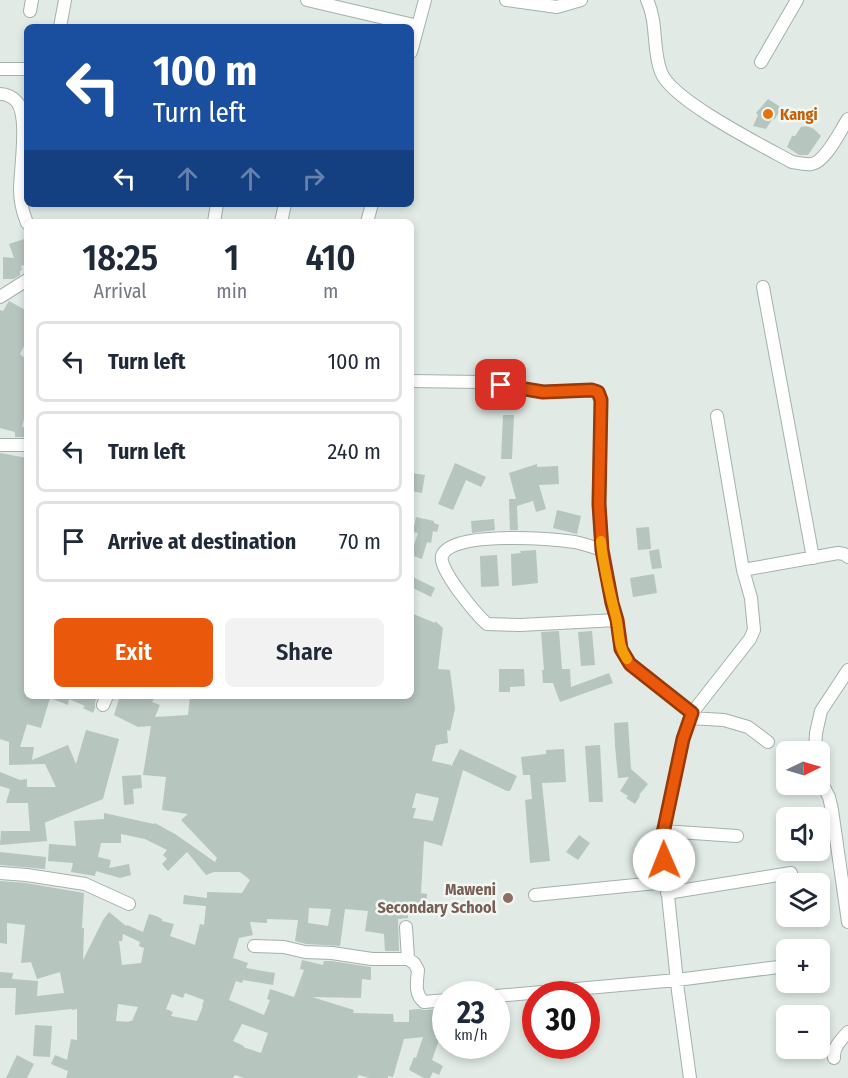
<!DOCTYPE html>
<html lang="en">
<head>
<meta charset="utf-8">
<style>
	body { margin:0; font-family:"Fira Sans Condensed",sans-serif; background:#f2f2f3; color:#1f2937; height:100vh; display:flex; flex-direction:column; font-size:22px; white-space:nowrap }
	* { box-sizing:border-box; margin:0 }
	p { font-size:20px; color:#747a83 }
	.icon { flex:none; width:33px; height:33px; fill:none; stroke:currentColor; stroke-width:2; stroke-linecap:round; stroke-linejoin:round }
	.map { position:relative; flex:1; overflow:hidden }
	.details { position:absolute; left:24px; top:219px; width:390px; height:480px; display:flex; flex-direction:column; background:#fff; border-radius:9px; box-shadow:0 3px 9px #0003 }
	.details>* { flex:none }
	.guide { position:absolute; left:24px; top:24px; width:390px; height:183px; border-radius:9px; box-shadow:0 3px 9px #0003; background:#1a4fa0; color:#fff; overflow:hidden }
	.needle { width:39px; rotate:85deg }
	.tools { position:absolute; left:776px; top:741px; display:grid; gap:12px }
	.tools a { display:grid; place-items:center; width:54px; height:54px; border-radius:9px; background:#fff; box-shadow:0 3px 9px #0003; font-size:30px }
	.speed { position:absolute; left:432px; top:981px; display:flex; gap:12px; font-size:30px; font-weight:700; text-align:center }
	.speed>* { display:grid; place-content:center; width:78px; height:78px; border-radius:50%; background:#fff; box-shadow:0 3px 9px #0003; line-height:1 }
	.speed small { font-size:15px; font-weight:400 }
	.speed .limit { border:9px solid #d22; background:#fff; color:#111 }
	.pin { position:absolute; display:grid; place-items:center; width:51px; height:51px; color:#fff; margin:-26px; border-radius:12px; box-shadow:0 3px 9px #0006 }
	.me { position:absolute; width:66px; margin:-33px; rotate:359deg; stroke-linejoin:round; filter:drop-shadow(0 0 4px #0008) }
	.turn { display:flex; align-items:center; gap:21px; height:126px; padding:0 30px; font-size:27px }
	.turn .icon { width:78px; height:78px; stroke-width:2.5 }
	.turn b { display:block; font-size:42px; line-height:51px }
	.lanes { display:flex; align-items:center; height:57px; padding:0 30px; background:#0003; justify-content:center; gap:30px; direction:ltr }
	.lanes .off { opacity:.35 }
	.eta { display:flex; justify-content:space-evenly; align-items:center; height:102px; text-align:center }
	.eta b { font-size:36px; font-weight:600; line-height:42px }
	.button { display:flex; gap:12px; margin-top:auto; padding:12px 30px }
	.button a { flex:1; height:69px; border-radius:9px; background:#ea580c; color:#fff; font-size:24px; font-weight:600; line-height:69px; text-align:center }
	.button a+a { background:#f2f2f3; color:#1f2937 }
	ul { padding:0; list-style:none }
	li { display:flex; align-items:center; gap:18px; height:81px; margin:0 12px 9px; padding:0 18px; border:3px solid #e0e1e3; border-radius:9px }
	li div { flex:1 }
	li b { display:block; font-size:22px }
	li em { font-style:normal }
	.map>svg:first-child { display:block }
</style>
</head>
<body>
<div class="map">
<svg width="848" height="1078" viewBox="0 0 848 1078">
	<rect width="100%" height="100%" fill="#e1eae5"/>
	<path fill="#b6c5be" fill-rule="evenodd" d="M768 99 782 108 774 120 773 118 766 129 753 126 758 115 756 113Z
		M807 126 814 129 821 136 808 155H799L787 147 792 136H795L801 127Z
		M27 238V264L21 266 22 270 20 271V275L14 279H3V257L14 258 9 244Z
		M9 301 27 311V340L20 354 27 360V406L22 427H27V437H15V432L0 428V310L3 311Z
		M503 415H514L512 459H501Z
		M0 453 27 458 26 478H27V696H98L95 702V708L93 713 83 708 85 706 69 699 68 705 50 698 41 728 27 724 20 747H34L32 760 68 745 76 764 86 730 119 739 103 799 44 823H45L47 841 0 845 1 831H30L28 803H6L10 789 0 786V772L20 780 27 779V787H56L45 764 9 765V742L0 739Z
		M455 463 486 477 481 487 466 480 453 510 438 504Z
		M537 464V467L558 466 559 484 539 485 546 509 536 512 533 501 517 506 518 530H510L509 499H516L509 473Z
		M412 473 425 475 422 493 411 491Z
		M557 510 581 516 577 534 553 528Z
		M416 517 434 521V523L439 525 437 532 433 531 431 543 427 542 422 559 411 555 418 533 413 532Z
		M494 519 495 530 472 533 471 521Z
		M649 527 651 549 638 550 636 528Z
		M659 549 662 568 652 569 649 551Z
		M536 550 538 583 512 586 511 554 521 553 520 551Z
		M497 555 499 586 481 587 480 556Z
		M654 574 657 593 633 597 630 578Z
		M411 576 435 588 431 597 411 587Z
		M411 613 435 623V621L443 628 438 669 450 670 455 709 450 731 447 730 448 743 436 745 432 761 451 765V767L460 749 517 776 510 791H507L463 770 442 846 424 841 421 893 427 894V911L408 910V918L398 919 399 951H385L384 934 365 931 368 911 345 909 340 946 306 944 295 941 298 920 267 919V923L250 922 253 935 239 938 233 958 248 963 246 968 275 973 273 985 243 980 242 983 236 981 229 1000 264 1015 270 1000 267 999 270 989 294 997 304 970 300 969 302 960 323 965 324 961H331L371 967V980L362 979 361 998 312 997 354 1010 353 1013 393 1014 394 1022H409V1010L419 1009 425 1010 446 1008V1021L435 1038 439 1040 432 1060 443 1066 439 1075 433 1072 430 1078H424L409 1070 414 1057 416 1058 423 1037 404 1039 393 1077 388 1076V1078H369L359 1075 357 1078H244L235 1075 233 1078H66L68 1071 51 1064 55 1055 67 1060 71 1039 77 1040V1009L72 1010V1009L15 1015 16 988H0V972L13 973 12 979 38 981 37 996 64 993 60 972 37 979 31 962 21 963 25 925 7 923V944L0 943V881L26 883 84 893 82 928H84L83 960 103 920 109 912 126 926 127 925 143 932 149 914 156 916 162 919V921L174 924 170 936 195 945 200 924 204 925 206 906 183 904 184 895 207 898V892L242 893 250 880 240 872H214L206 875 187 852 168 871 162 864 167 859 163 855 167 850 145 839 121 834V843H101L98 857 111 860 109 868 129 864 131 875 120 878 96 871 95 876 71 872 73 863 48 861 49 844 76 846 74 821 104 819V813L154 824 155 823 175 834 215 862 217 858 181 820 188 814 162 810 166 777 143 775 151 726 138 727 114 715 120 696H156L152 702 160 705 155 717 188 715 190 696H411ZM416 793 439 798 433 821 413 818 416 808H412ZM309 908 331 909 328 926 308 923ZM123 934 140 942 139 946 144 948 141 963 122 965 119 941H122ZM185 993 204 1000 202 1006H203L197 1021 171 1016 173 1012 166 1009 172 994 183 998ZM118 1004 138 1007 132 1021H129V1022L116 1021ZM242 1024 268 1033 261 1053 243 1047 244 1046 233 1041Z
		M559 631 562 669H570L571 687 609 673 613 683 560 702 553 683H543L542 670H544L541 632Z
		M592 631 595 665 581 666 578 632Z
		M499 669H524L525 686 510 687V692H499Z
		M628 722 631 769 648 784 639 795 640 796 635 804 626 798 628 796 620 791 629 777 618 778 615 746 614 723Z
		M600 745 603 802H589L585 746Z
		M564 749 566 782 542 783 550 861 530 863 525 800 532 799 530 775H523L521 757 546 754V750Z
		M141 775 142 788 133 789 134 804 124 805 122 776Z
		M579 835 590 843 578 860 566 852Z
		M0 852 46 857 45 869 0 865Z
		M35 1025 52 1026 50 1057 33 1056Z
		M17 1055 34 1064 27 1078H6Z"/>
	<g fill="none" stroke-linecap="round" stroke-linejoin="round">
		<defs>
			<path id="minor" d="M307 0 418 26
				M506 0 557 7 581 0
				M647 0C658 23 652 49 661 72 671 100 763 146 792 162 798 163 805 165 812 164 826 161 840 131 848 119
				M30 11 32 0
				M60 27 65 0
				M411 52 425 0
				M761 62 797 0
				M0 69H27
				M0 94C6 94 13 97 17 102 29 117 20 170 20 190 20 201 23 213 27 223
				M214 222 217 204
				M281 222 285 204
				M367 222 372 204
				M763 287 813 558
				M0 297 27 280
				M411 381 480 382 543 392 592 390 598 392 601 400 599 504 602 550
				M0 445H27
				M743 570 838 553 844 554 848 557
				M617 620 520 625 487 624C476 614 438 569 442 556 450 530 553 539 575 542 584 544 593 547 602 550L612 603 617 620 621 649 630 664 692 713
				M103 705 107 696
				M690 718 724 720 748 727 768 742
				M815 752 816 733 821 711 848 670
				M819 778 829 797 832 810 848 922
				M663 831 737 836
				M0 873 27 875 85 884 129 904
				M667 893 791 873
				M535 895 666 882
				M406 927 408 959 414 963 418 970C417 982 414 994 424 1002L446 1000
				M254 946 284 947 305 952 332 953 372 959H408
				M496 996 677 980 786 966
				M834 1058C833 1047 841 1040 848 1032
				M690 1078 678 991 662 838 683 739 692 713 750 639 754 630 751 598 743 570 717 416"/>
		</defs>
		<use href="#minor" stroke="#a4b1ab" stroke-width="14"/>
		<use href="#minor" stroke="#fff" stroke-width="12"/>
	</g>
	<g fill="none" stroke-linecap="round" stroke-linejoin="round">
		<defs>
			<path id="route" d="M501 385 543 392 592 390 598 392 601 400 599 504 602 550 612 603 617 620 621 649 630 664 692 713 683 739 662 838 664 860"/>
		</defs>
		<use href="#route" stroke="#983908" stroke-width="15"/>
		<use href="#route" stroke="#ea580c" stroke-width="10"/>
		<path stroke="#f59e0b" stroke-width="10" d="M601 541C603 567 610 593 616 617 620 633 617 644 627 659"/>
	</g>
	<circle fill="#e8710a" stroke="#f1f7f3" stroke-width="2" cx="768" cy="114" r="6"/>
	<circle fill="#8d6e63" stroke="#f1f7f3" stroke-width="2" cx="508" cy="898" r="6"/>
	<g text-anchor="middle" dominant-baseline="central" stroke-width="5" stroke-linejoin="round" paint-order="stroke">
		<g font-size="16" font-weight="bold" fill="#c56008" stroke="#f1f7f3" text-anchor="start">
			<text x="780" y="114">Kangi</text>
		</g>
		<g font-size="16" font-weight="bold" fill="#785e54" stroke="#f1f7f3" text-anchor="end">
			<text x="496" y="889">Maweni<tspan x="496" dy="18">Secondary School</tspan></text>
		</g>
	</g>
</svg>
<div class="tools">
<a><svg class="needle" viewBox="-14 -14 28 28"><path d="M0-13l5 13h-10z" fill="#e53935"/><path d="M0 13l5-13h-10z" fill="#747a83"/></svg></a>
<a><svg class="icon" aria-label="sound" viewBox="0 0 24 24"><path d="M4 9h4l5-4v14l-5-4H4zM17 9q2 3 0 6"/></svg></a>
<a><svg class="icon" aria-label="layers" viewBox="0 0 24 24"><path d="M12 4l9 5-9 5-9-5zM3 14l9 5 9-5"/></svg></a>
<a>+</a>
<a>−</a>
</div>
<div class="speed"><div>23<small>km/h</small></div><div class="limit">30</div></div>
<div class="pin" style="left:501px;top:385px;background:#d93025"><svg class="icon" aria-label="arrive" viewBox="0 0 24 24"><path d="M6 21V4h12l-3 4 3 4H6"/></svg></div>
<svg class="me" style="left:664px;top:860px" viewBox="-20 -20 40 40"><circle r="19" fill="#fff"/><path d="M0-13L10 11 0 6-10 11z" fill="#ea580c"/></svg>
<div class="guide">
<div class="turn"><svg class="icon" aria-label="left" viewBox="0 0 24 24"><path d="M17 20v-9H6M10 6l-5 5 5 5"/></svg><div><b>100 m</b>Turn left</div></div>
<div class="lanes"><svg class="icon" aria-label="left" viewBox="0 0 24 24"><path d="M17 20v-9H6M10 6l-5 5 5 5"/></svg><svg class="icon off" aria-label="ahead" viewBox="0 0 24 24"><path d="M12 20V5M6 11l6-6 6 6"/></svg><svg class="icon off" aria-label="ahead" viewBox="0 0 24 24"><path d="M12 20V5M6 11l6-6 6 6"/></svg><svg class="icon off" aria-label="right" viewBox="0 0 24 24"><path d="M7 20v-9h11M14 6l5 5-5 5"/></svg></div>
</div>
<section class="details">
<div class="eta">
<div><b>18:25</b><p>Arrival</p></div>
<div><b>1</b><p>min</p></div>
<div><b>410</b><p>m</p></div>
</div>
<ul>
<li><svg class="icon" aria-label="left" viewBox="0 0 24 24"><path d="M17 20v-9H6M10 6l-5 5 5 5"/></svg><div><b>Turn left</b></div><em>100 m</em></li>
<li><svg class="icon" aria-label="left" viewBox="0 0 24 24"><path d="M17 20v-9H6M10 6l-5 5 5 5"/></svg><div><b>Turn left</b></div><em>240 m</em></li>
<li><svg class="icon" aria-label="arrive" viewBox="0 0 24 24"><path d="M6 21V4h12l-3 4 3 4H6"/></svg><div><b>Arrive at destination</b></div><em>70 m</em></li>
</ul>
<div class="button"><a>Exit</a><a>Share</a></div>
</section>
</div>
</body>
</html>
